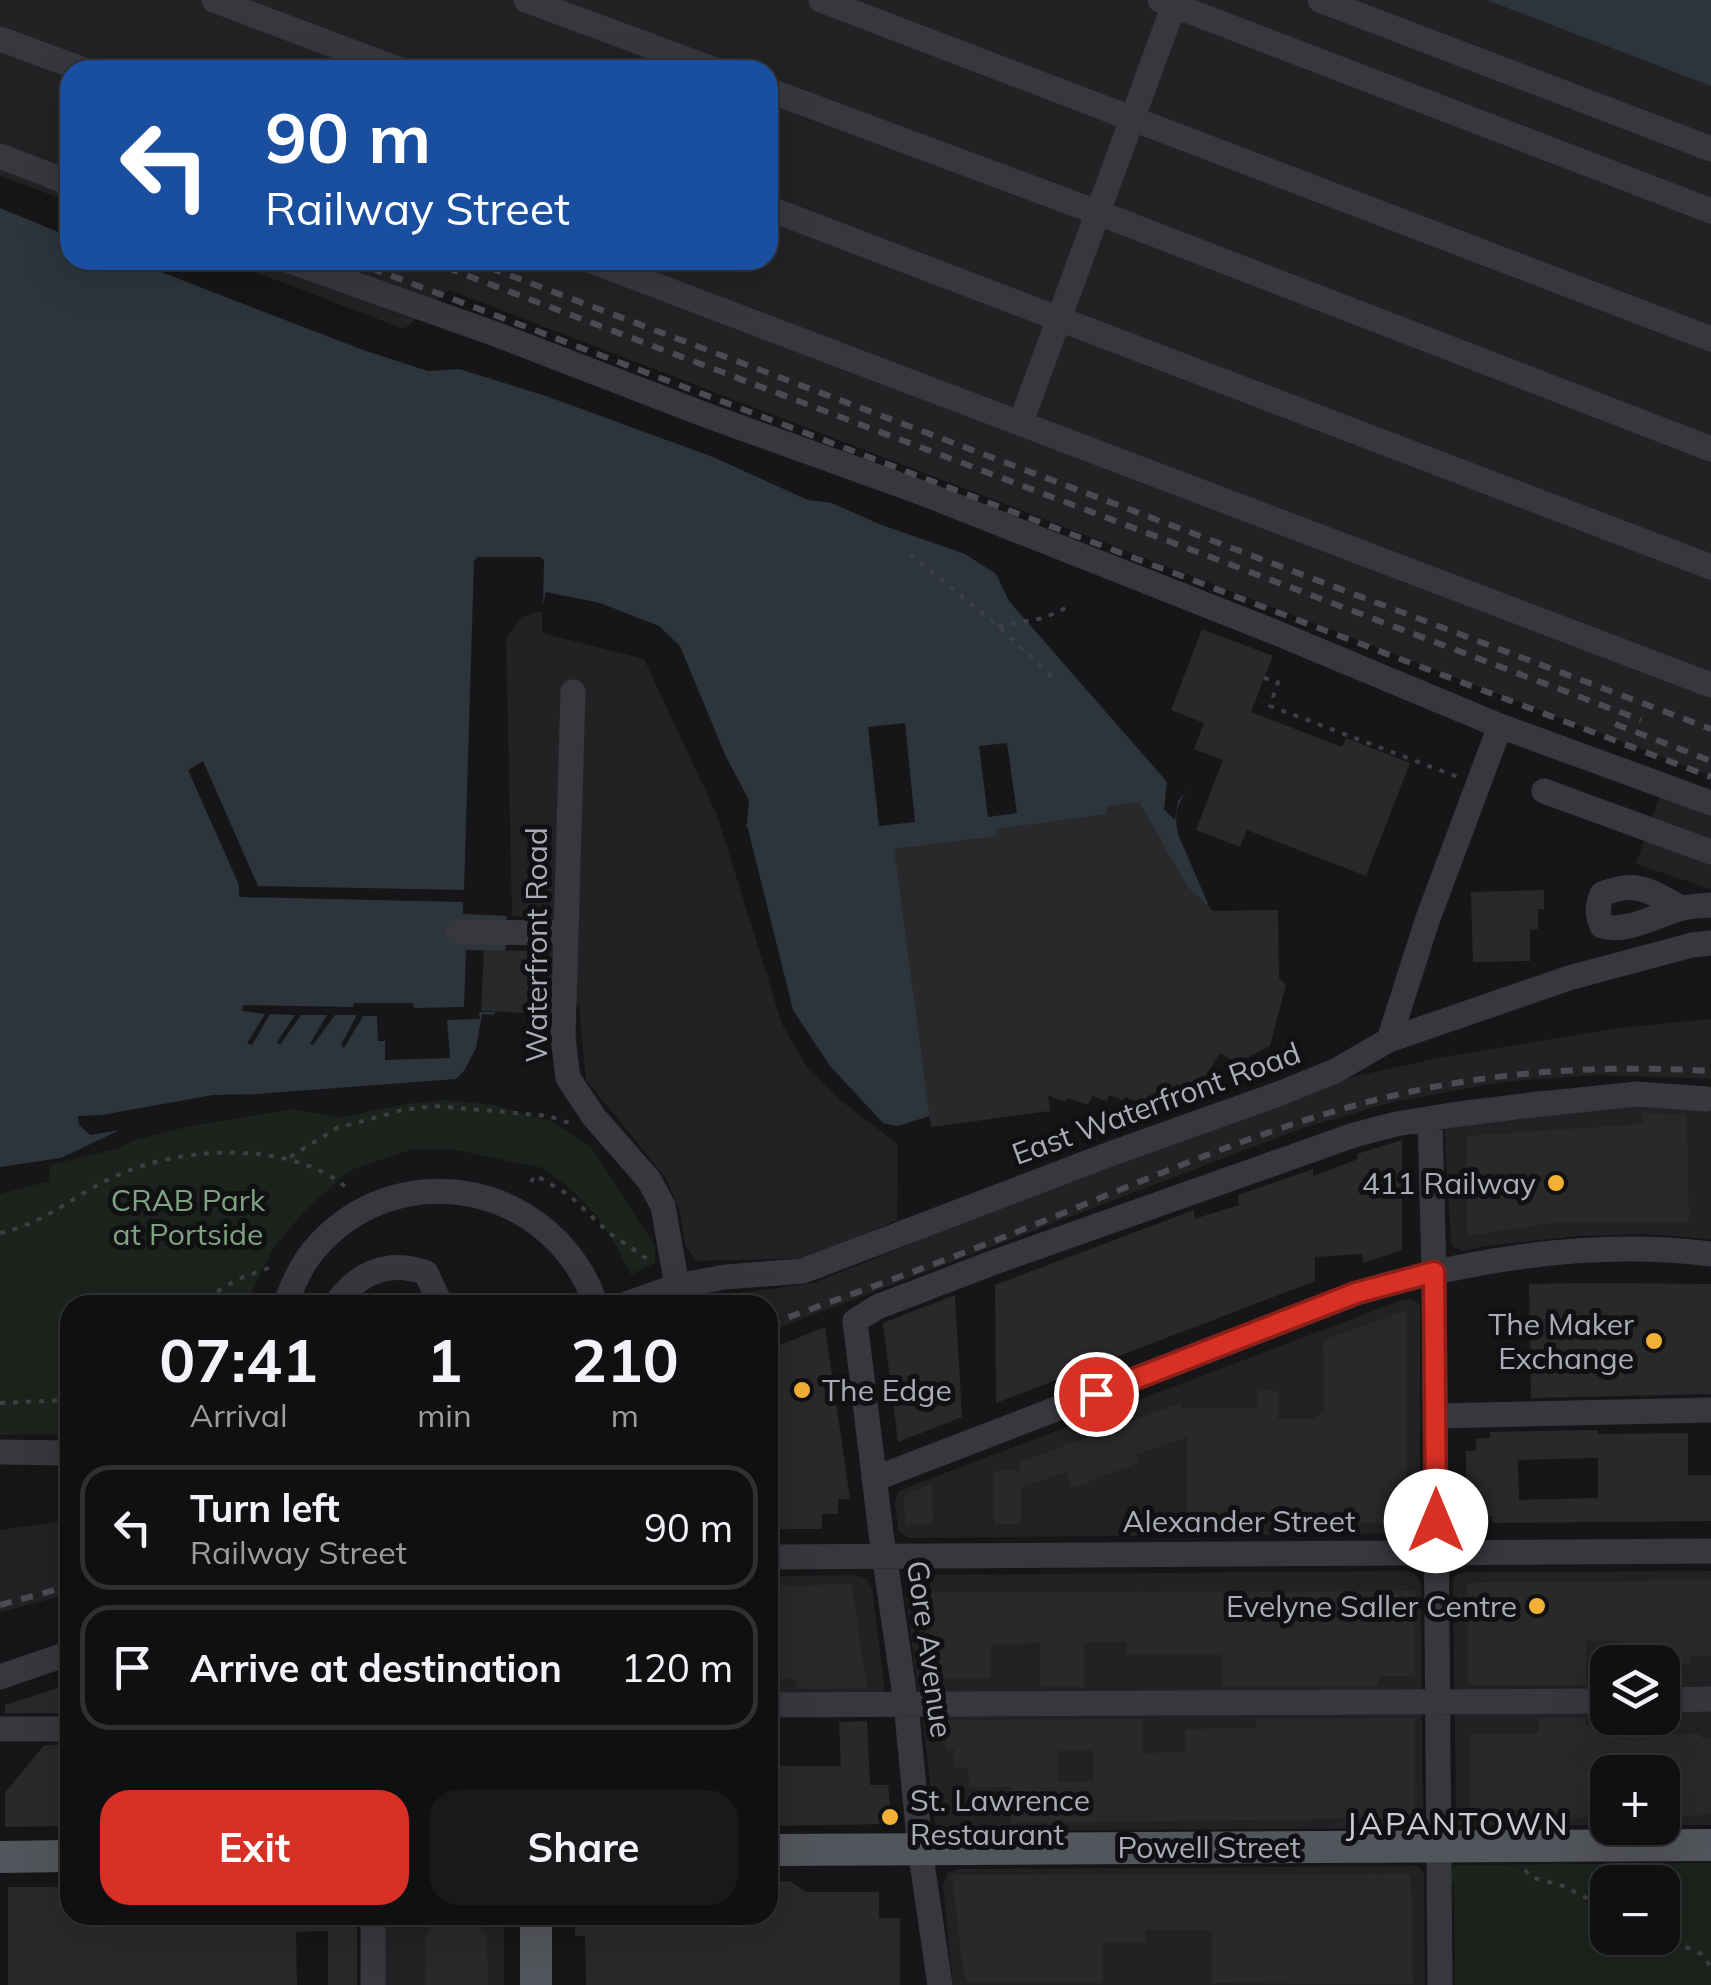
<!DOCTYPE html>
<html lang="en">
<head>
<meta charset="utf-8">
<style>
	body { margin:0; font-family:Mulish,sans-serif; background:#19191b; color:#f1f3f6; height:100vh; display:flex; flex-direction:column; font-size:38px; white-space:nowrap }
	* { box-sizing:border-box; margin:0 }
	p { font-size:32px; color:#9c9d9f }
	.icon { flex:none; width:55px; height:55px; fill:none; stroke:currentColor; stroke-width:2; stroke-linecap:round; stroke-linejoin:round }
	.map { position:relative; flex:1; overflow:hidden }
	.drawer { position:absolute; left:60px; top:1295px; width:718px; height:630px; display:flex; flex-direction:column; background:#101012; border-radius:30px; box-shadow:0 10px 40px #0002,0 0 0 2px #303032 }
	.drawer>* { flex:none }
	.hud { position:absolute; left:60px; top:60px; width:718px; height:210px; border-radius:30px; box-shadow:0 10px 40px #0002,0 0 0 2px #303032; background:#1a4fa0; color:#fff; overflow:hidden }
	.buttons { position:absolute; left:1590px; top:1645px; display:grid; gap:20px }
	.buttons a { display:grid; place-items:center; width:90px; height:90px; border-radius:20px; background:#101012; box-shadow:0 10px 40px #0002,0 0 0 2px #303032; font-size:50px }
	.pin { position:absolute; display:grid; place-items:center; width:85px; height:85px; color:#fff; margin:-42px; border:5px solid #fff; border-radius:50%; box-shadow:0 2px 10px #0007 }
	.me { position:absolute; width:110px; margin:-55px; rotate:0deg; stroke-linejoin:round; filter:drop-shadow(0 0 8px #0008) }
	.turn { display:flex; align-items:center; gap:35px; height:210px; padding:0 40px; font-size:45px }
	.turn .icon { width:130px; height:130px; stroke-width:2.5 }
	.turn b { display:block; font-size:70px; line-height:85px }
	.eta { display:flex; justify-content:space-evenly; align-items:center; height:170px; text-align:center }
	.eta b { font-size:60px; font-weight:700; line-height:70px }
	.action { display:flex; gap:20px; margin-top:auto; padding:20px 40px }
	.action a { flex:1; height:115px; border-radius:30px; background:#d93025; color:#fff; font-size:40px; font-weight:700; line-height:115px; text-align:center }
	.action a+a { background:#19191b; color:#f1f3f6 }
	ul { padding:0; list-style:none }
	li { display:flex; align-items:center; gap:30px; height:125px; margin:0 20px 15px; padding:0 20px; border:5px solid #303032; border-radius:30px }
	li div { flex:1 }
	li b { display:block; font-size:38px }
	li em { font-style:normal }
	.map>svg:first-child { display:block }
</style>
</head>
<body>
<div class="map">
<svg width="1711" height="1985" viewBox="0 0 1711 1985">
	<rect width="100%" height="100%" fill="#161618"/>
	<path fill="#222225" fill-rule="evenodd" d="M0 0H1489L1711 85V776L449 290 404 329 223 260H768V70H70V202L0 176Z
		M544 560 542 633 644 659 717 815 782 1024 808 1069 840 1100 898 1144 897 1220 809 1258 697 1261 685 1246 680 1212 665 1177 586 1080 579 1006 534 1013 481 1011 535 951 533 917 463 914 474 561Z
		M1660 796 1711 815V889L1636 864Z
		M1711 1019V1079L1596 1075 1502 1082 1393 1102 1303 1128 768 1332V1305H697L747 1292 813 1283 904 1247 923 1234 1342 1079 1443 1057 1618 1028Z
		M1612 1087 1711 1092V1239L1647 1234 1579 1236 1485 1246 1463 1251 1453 1247 1451 1243 1443 1103 1536 1091Z
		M1410 1299 1418 1303 1420 1307V1521L1416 1530 1412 1533 909 1538 898 1531 895 1502 898 1492 903 1489 1402 1300Z
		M70 1520V1594L0 1612V1530Z
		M1406 1571 1416 1574 1421 1584 1423 1817 1420 1825 1409 1828 943 1831 935 1823 923 1722 925 1715 921 1693 918 1690 905 1590 908 1581 913 1577 920 1575Z
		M1711 1571V1825H1663L1662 1772H1608L1607 1825 1461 1826 1458 1824 1456 1814 1453 1581 1456 1575 1465 1572ZM1608 1662H1662V1718H1608Z
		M853 1575 866 1578 872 1588 885 1693 768 1705V1576Z
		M1417 1866 1423 1871 1424 1876 1425 1985H953L943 1886 948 1872 959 1869Z
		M373 1915H504V1985H373Z"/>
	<path fill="#1c231d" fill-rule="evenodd" d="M445 1100 493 1105 551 1121 591 1147 655 1246V1263L631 1275 617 1247 598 1218 574 1192 543 1168 451 1149 410 1150 351 1170 308 1207 274 1247 251 1294 249 1305H70V1434L0 1435V1194L49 1181 50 1165 119 1148 135 1140 190 1126 293 1109 340 1118 405 1104Z
		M1711 1863V1985H1455L1454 1885 1450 1880V1869L1455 1865ZM1608 1882H1662V1938H1608Z"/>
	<path fill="#2c353c" d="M1487 0H1711V86Z
		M0 191 70 219V260H184L985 553 1186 782 1188 790C1176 805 1174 816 1178 834L1226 946 1222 1023 898 1126 883 1123 830 1066 793 1010 748 829 708 744 679 654 660 635 544 604 519 613 501 637 507 939 493 1024 465 1079 187 1110 122 1129 61 1158 0 1167Z"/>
	<path fill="#161618" d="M0 186 70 214V237L0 208Z
		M130 260H199L674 424 830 482 954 533 999 558 1014 573 1169 757 1186 782 1188 790 1178 801 1175 820 1164 809 1167 782 1009 601 996 574 965 554 879 524 832 503 808 500 713 457 546 396 459 369 428 371 363 350Z
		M477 557H540L544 560 543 604 546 592 600 603 659 626 680 646 726 757 749 800 747 824 741 826 704 746 675 657 657 639 641 630 545 610 522 617 506 638 512 916 463 914V902L239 897V885L188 770 203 761 258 886 464 890 474 561Z
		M905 723 915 822 879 826 868 727Z
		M1007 743 1017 813 988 817 979 746Z
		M466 950 510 951 500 1012H479L480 1019 447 1020 450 1058 385 1060V1041H378L377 1016H363L344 1048 341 1045 357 1015H335L313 1045 310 1044 327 1015H301L280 1045 277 1042 295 1015 270 1014 252 1045 247 1043 265 1014 242 1011 243 1005 353 1007 354 1003H413L414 1008 464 1007Z
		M482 1014 499 1015 497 1026 470 1081 455 1092 405 1093 188 1115 124 1134 103 1144 120 1130 90 1135 79 1125 78 1116 102 1115 213 1095 256 1094 456 1079 464 1071 476 1048Z"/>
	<path fill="#29292c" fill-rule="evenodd" d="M1202 629 1273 656 1251 712 1342 747 1346 738 1410 763 1366 876 1247 830 1240 847 1196 830 1223 760 1194 749 1204 723 1171 710Z
		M1139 802 1187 886 1213 911 1278 910 1279 978 1286 985 1270 1046 1236 1063 1220 1053 1187 1106 1177 1100 1169 1112 1125 1097 1123 1100 1109 1095 1107 1101 1092 1096 1088 1105 1067 1098 1065 1102 1048 1095 1050 1111 931 1127 894 849 997 836 996 829 1107 814 1106 806Z
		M1544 890V909H1538V929L1530 930V961L1473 962 1471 892Z
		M484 950 535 951 534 1013 481 1011Z
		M1642 1113 1687 1115 1689 1222 1552 1223 1467 1236V1136L1643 1124Z
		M1402 1140V1250L1363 1263 1362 1254 1315 1257V1281L996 1403 995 1285 1194 1210V1219L1239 1205 1238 1195 1313 1169V1176L1358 1159 1357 1154Z
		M1596 1283 1711 1284V1394L1531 1398 1529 1284Z
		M955 1295 962 1417 898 1442 883 1323Z
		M1407 1310V1523L1187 1524V1437L1136 1455 1138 1463 1072 1488 1066 1472 1021 1488V1524H994V1471H1021L1020 1462 1181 1403V1408H1257V1391H1278V1419H1315L1324 1411 1323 1340Z
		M825 1327 850 1499H838V1514H822V1529H768L770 1349Z
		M1598 1430V1434L1688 1433V1475H1711V1521L1492 1523V1516L1477 1517 1476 1503 1466 1504V1451H1476V1439L1490 1438V1432ZM1598 1458V1498L1519 1500 1518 1460Z
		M932 1484 933 1524 905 1525 904 1495Z
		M1711 1580V1656L1689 1657V1665L1622 1662V1641H1586V1685H1468L1467 1583Z
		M852 1584 867 1688 796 1689V1679H768V1586Z
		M1415 1591V1676H1379V1686L1223 1687 1222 1655 1127 1654V1642L1084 1643V1687H1040V1643L991 1644V1678L937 1679 924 1592Z
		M70 1684V1713H5V1705Z
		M1585 1717V1726L1627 1725V1734H1701V1738H1711V1815L1662 1816V1772H1608V1817L1471 1818 1470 1734 1539 1733 1538 1718Z
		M1414 1718 1415 1818 1011 1823 1010 1787H969L968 1768 954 1767V1749H946L942 1720 1143 1719V1753L1185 1752V1729L1256 1728V1719ZM1093 1750V1782H1058V1751Z
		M867 1721 870 1785H888L892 1824 768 1826V1766H841L839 1722Z
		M44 1745H70V1826L5 1827V1793Z
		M1411 1874 1413 1984 1212 1983V1930H1145V1942H1103V1983L967 1982 963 1971 952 1875Z
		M790 1881 806 1892H879V1918H900V1985H586L585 1936H575V1915H768V1882Z
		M8 1887H70V1915H357V1985H328V1931L296 1932 297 1985H8Z
		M429 1915H482L483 1934 487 1933 488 1985H425L426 1934H429Z"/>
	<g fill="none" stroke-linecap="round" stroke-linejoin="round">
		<path stroke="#3d3f44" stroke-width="4" stroke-dasharray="5 8" stroke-linecap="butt" d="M910 554 998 626 1054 679
			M998 626 1044 618 1066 608
			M1264 678 1278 682 1270 706 1458 777
			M290 1157 337 1128 403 1110 434 1106 494 1111 548 1116 573 1124
			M531 1182 535 1175 569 1195 608 1232 649 1260
			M0 1233C47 1223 76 1193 118 1175 183 1146 290 1140 347 1188
			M195 1305 238 1279 269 1268
			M0 1403 64 1400 70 1397
			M1525 1870 1531 1877 1563 1886 1608 1909
			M1662 1936 1701 1954 1711 1967"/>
		<path stroke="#37383d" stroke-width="25" d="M214 0 400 70
			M526 0 715 70
			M821 0 1711 339
			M1160 0 1711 211
			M1320 0 1711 149
			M0 39 84 70
			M768 90 1099 213 1711 449
			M0 156 70 183
			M768 208 1711 567
			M287 260 498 335 703 414 925 494 1272 631 1500 726 1711 803
			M589 260 1711 685
			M1021 422 1174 5
			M573 692 563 1037 568 1078 594 1117 649 1180 663 1206 677 1286
			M1544 791 1711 852
			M1682 908C1650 892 1638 879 1602 894 1597 906 1597 914 1602 926 1627 933 1655 916 1679 909 1689 906 1700 906 1711 905
			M457 932 566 933
			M1389 1040 1427 921 1500 726
			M1430 1119 1434 1272 1440 1985
			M285 1305C292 1286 300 1267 313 1251 397 1150 555 1183 596 1305
			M335 1305C357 1273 389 1259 426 1273L441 1305
			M623 1305 677 1286 725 1277 803 1271 1110 1154 1281 1093 1335 1071 1389 1040 1569 978 1692 945 1711 943
			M1435 1416 1711 1410
			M0 1452 70 1453
			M874 1479 1357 1293C1471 1259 1592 1239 1711 1254
			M768 1557 1711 1551
			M0 1677 70 1653
			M1662 1700 1711 1699
			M768 1705 1608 1701
			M0 1729H70
			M373 1985V1915
			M940 1985 920 1849 906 1704 881 1533 855 1321 877 1307 992 1263 1354 1135 1396 1124 1452 1115 1532 1105 1637 1094 1706 1099"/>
		<path stroke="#53555c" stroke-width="32" d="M768 1850 1711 1845
			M0 1857 70 1856
			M536 1915V1985"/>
		<path stroke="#4a4c52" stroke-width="6" stroke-dasharray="12 10" stroke-linecap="butt" d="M350 260 1711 777
			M426 260 1641 720
			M469 260 1711 729
			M1615 724 1711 761
			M768 1325C848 1295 929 1267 1009 1235 1140 1183 1271 1122 1409 1092 1509 1070 1610 1065 1711 1071
			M0 1605 70 1586"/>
	</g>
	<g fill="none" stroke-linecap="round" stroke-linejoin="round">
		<defs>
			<path id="route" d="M1096 1394 1356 1293 1434 1272 1436 1521"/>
		</defs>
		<use href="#route" stroke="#8d1f18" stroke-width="25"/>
		<use href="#route" stroke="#d93025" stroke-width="18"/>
	</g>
	<g fill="#f2b134" stroke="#111113" stroke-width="4">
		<circle cx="1556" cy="1183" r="10"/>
		<circle cx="1654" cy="1341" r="10"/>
		<circle cx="802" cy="1390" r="10"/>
		<circle cx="1537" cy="1606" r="10"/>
		<circle cx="890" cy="1817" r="10"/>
	</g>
	<g text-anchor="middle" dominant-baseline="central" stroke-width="10" stroke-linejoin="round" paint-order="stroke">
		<g font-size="30" fill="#a8adb8" stroke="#111113">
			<text transform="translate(536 945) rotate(-90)">Waterfront Road</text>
			<text transform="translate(1156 1103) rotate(-20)">East Waterfront Road</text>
			<text x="1239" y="1521">Alexander Street</text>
			<text transform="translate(930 1649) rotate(82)">Gore Avenue</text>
			<text x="1209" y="1847">Powell Street</text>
		</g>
		<g font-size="30" fill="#a8adb8" stroke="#111113" text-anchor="end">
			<text x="1536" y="1183">411 Railway</text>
			<text x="1634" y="1324">The Maker<tspan x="1634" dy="34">Exchange</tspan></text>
			<text x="822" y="1390" text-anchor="start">The Edge</text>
			<text x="1517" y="1606">Evelyne Saller Centre</text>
			<text x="910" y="1800" text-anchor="start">St. Lawrence<tspan x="910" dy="34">Restaurant</tspan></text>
		</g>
		<g font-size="30" fill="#7fa381" stroke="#111113">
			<text x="188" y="1200">CRAB Park<tspan x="188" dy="34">at Portside</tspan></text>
		</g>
		<g font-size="32" letter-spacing="2.5" fill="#c9ccd4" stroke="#111113">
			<text x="1458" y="1823">JAPANTOWN</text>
		</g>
	</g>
</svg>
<div class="buttons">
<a><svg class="icon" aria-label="layers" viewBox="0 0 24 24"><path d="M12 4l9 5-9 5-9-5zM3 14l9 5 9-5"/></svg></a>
<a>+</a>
<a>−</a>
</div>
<div class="pin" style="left:1096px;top:1394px;background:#d93025"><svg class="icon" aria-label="arrive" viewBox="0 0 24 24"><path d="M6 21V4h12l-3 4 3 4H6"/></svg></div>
<svg class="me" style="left:1436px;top:1521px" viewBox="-20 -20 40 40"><circle r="19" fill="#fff"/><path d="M0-13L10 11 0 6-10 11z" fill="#d93025"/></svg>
<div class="hud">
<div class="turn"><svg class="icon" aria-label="left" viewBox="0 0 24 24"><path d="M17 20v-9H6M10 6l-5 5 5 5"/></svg><div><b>90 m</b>Railway Street</div></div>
</div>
<section class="drawer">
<div class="eta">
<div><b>07:41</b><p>Arrival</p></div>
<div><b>1</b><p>min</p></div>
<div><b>210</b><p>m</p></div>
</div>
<ul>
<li><svg class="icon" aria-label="left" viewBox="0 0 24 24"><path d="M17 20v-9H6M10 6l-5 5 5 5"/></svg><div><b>Turn left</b><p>Railway Street</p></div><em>90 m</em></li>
<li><svg class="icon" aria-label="arrive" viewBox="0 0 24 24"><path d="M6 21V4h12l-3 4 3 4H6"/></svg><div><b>Arrive at destination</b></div><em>120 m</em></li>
</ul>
<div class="action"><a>Exit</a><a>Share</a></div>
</section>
</div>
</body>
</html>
